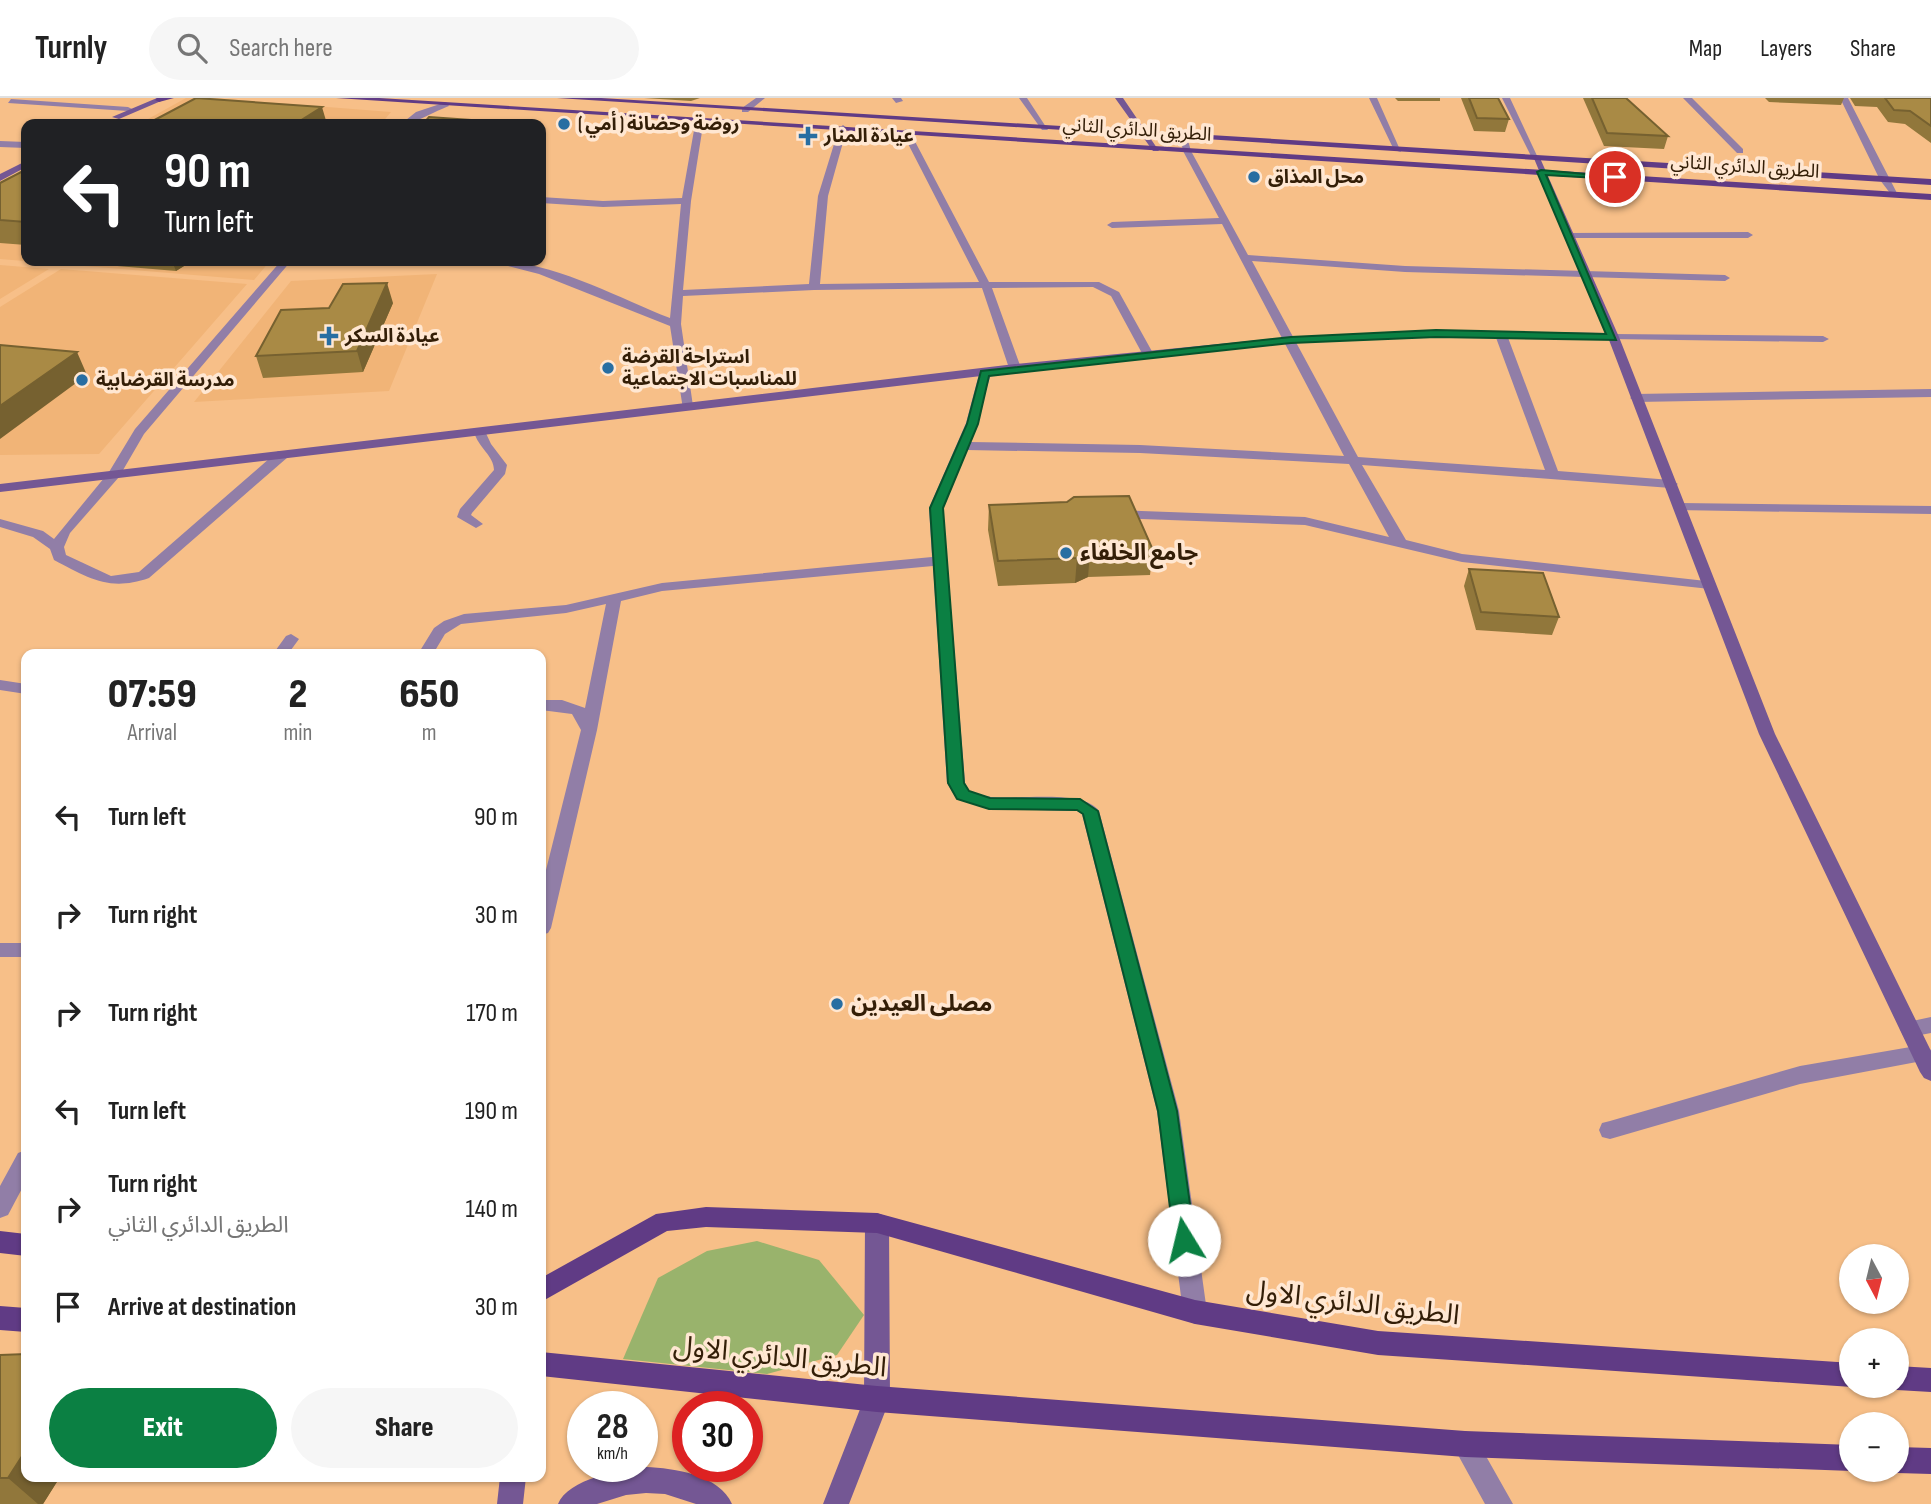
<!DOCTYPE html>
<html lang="en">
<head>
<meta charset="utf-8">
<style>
	body { margin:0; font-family:"Sofia Sans Condensed","Noto Sans Arabic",sans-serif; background:#f6f6f6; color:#222; height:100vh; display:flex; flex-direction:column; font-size:26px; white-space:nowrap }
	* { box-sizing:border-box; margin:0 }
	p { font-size:23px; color:#767676 }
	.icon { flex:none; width:38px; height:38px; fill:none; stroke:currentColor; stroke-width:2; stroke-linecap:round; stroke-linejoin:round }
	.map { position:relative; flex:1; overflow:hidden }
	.drawer { position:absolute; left:21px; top:551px; width:525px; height:833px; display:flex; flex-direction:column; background:#fff; border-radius:14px; box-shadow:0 2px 5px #0004 }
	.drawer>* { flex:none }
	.top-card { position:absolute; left:21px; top:21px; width:525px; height:147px; border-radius:14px; box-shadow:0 2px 5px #0004; background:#202124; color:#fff; overflow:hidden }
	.needle { width:46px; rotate:173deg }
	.controls { position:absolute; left:1839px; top:1146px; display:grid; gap:14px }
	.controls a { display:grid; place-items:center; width:70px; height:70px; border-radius:50%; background:#fff; box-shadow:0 2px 5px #0004; font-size:35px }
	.speed { position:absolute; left:567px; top:1293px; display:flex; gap:14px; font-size:35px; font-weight:700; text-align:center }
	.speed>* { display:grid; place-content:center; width:91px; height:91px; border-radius:50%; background:#fff; box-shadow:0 2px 5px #0004; line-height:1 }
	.speed small { font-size:18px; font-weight:400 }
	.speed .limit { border:10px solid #d22; background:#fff; color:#111 }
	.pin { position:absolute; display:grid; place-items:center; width:60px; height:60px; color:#fff; margin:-30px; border:4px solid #fff; border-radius:50%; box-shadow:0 2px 7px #0007 }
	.me { position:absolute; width:77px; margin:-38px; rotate:351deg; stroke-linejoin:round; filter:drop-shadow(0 0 5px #0008) }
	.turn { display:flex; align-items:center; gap:24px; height:147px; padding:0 28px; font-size:32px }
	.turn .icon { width:91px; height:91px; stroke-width:2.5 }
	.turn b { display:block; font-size:49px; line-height:60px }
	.eta { display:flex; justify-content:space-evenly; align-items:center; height:119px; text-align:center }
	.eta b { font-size:42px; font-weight:800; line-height:49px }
	.cta { display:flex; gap:14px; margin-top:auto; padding:14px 28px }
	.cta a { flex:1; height:80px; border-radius:42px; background:#0b8043; color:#fff; font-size:28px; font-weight:800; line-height:80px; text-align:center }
	.cta a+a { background:#f6f6f6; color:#222 }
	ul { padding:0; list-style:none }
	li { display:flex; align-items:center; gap:21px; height:98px; padding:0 28px }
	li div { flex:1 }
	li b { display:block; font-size:26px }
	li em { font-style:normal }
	header { display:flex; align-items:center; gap:42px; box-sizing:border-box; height:98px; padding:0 35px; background:#fff; border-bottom:2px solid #e0e0e0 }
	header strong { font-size:33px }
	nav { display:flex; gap:38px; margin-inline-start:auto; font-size:24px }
	.search { width:490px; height:63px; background:#f6f6f6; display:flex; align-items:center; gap:18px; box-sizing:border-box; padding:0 24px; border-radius:38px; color:#767676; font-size:26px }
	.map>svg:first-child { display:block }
</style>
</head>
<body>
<header>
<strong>Turnly</strong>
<div class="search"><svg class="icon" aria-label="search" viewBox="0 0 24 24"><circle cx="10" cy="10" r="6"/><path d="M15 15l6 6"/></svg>Search here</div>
<nav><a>Map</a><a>Layers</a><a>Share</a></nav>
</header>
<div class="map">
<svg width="1931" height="1406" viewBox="0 0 1931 1406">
	<rect width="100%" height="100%" fill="#f7bf88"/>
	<path fill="#f1b477" d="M186 0H213L391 14 381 26H139Z
		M26 88V163H270L254 182 0 161V102Z
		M0 167 49 171 0 201Z
		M61 171 247 186 99 356 0 357V209Z
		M437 176 389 293 194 304 291 183Z"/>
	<path fill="#99b36c" d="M757 1143 819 1162 864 1217 837 1257 767 1276 623 1261 658 1180 707 1153Z"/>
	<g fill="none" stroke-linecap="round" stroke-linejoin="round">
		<path fill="#917ea7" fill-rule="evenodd" d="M756 0H765L748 14H742V10Z
			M892 0H901L903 3 896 5Z
			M1019 0H1027L1048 32H1042Z
			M1369 0H1377L1401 54 1394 52Z
			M1502 0H1510L1539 62 1532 60Z
			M1683 0H1692L1743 51V55H1737Z
			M1840 0H1848L1899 99H1893L1880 82Z
			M11 1 128 9 132 11 128 13 8 5Z
			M446 4 449 8C435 13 413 27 401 26L416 14Z
			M700 18 704 21 691 103 683 192 809 186 818 98 839 30 843 27 847 30 828 98 820 186 979 184 902 34 906 31 910 34 989 184H1099L1119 194 1154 257 1144 259 1111 198 1093 189 992 190 1021 270 1015 274 1009 270 982 190 814 192 683 198 681 226 693 308 683 311 670 228 539 176 489 163C547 160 616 199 670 220L681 106 603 109 541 105V99L603 103 682 100 696 21Z
			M1180 37 1187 39 1191 53 1248 157 1405 168 1725 177 1730 180 1725 183 1405 174 1252 163 1358 359 1545 372 1495 237 1501 234 1507 237 1558 373 1671 382 1678 386 1671 390 1362 367 1406 442 1462 456 1715 484V490L1710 491 1462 464 1305 427 1114 420 1107 416 1114 412 1305 419 1389 439 1349 366 1140 355 967 352 943 410 965 685 969 693C976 695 984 698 991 699 1017 702 1084 691 1099 713L1179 1013 1207 1214 1204 1222 1195 1226 1186 1222 1183 1214 1157 1013 1082 716 1077 713 989 711 957 701 947 685 933 468 662 493 621 503 597 632 551 830 548 835 541 837V792L581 632 572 616 541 612V602H562L585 610 606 506 566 515 461 526 445 536 433 556H418L434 530 444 523 464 516 566 507 662 485 932 459 929 410 966 325 979 276 985 272 991 276 970 344 1140 347 1344 358 1222 126 1112 130 1107 127 1112 124 1219 120 1183 53Z
			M0 43 26 44V50L0 49Z
			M1569 135 1748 134 1753 137 1748 140H1565L1564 138Z
			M281 163H291L144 336 119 379 70 435 64 449 66 457 111 478 139 474 278 353H288V359L149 480C109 494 89 480 54 462L50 451 33 439 0 429V421L43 433 54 441 109 374 135 331Z
			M1613 236 1823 238 1829 241 1823 244 1609 241 1607 239Z
			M1931 291V299L1636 304 1630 300 1636 296Z
			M480 330 484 331 491 346 507 367 505 376 472 415 471 417 483 426 476 430 457 419 460 411 494 372C494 358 478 349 474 334Z
			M1680 405 1931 408V416L1675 412V406Z
			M291 536 299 541 288 556H273L286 538Z
			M0 582 26 586V596L0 592Z
			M0 845H26V859H0Z
			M1931 919V935L1910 939 1903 937 1900 931 1903 925Z
			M1922 947 1931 952 1929 961 1922 963 1800 986 1610 1041 1602 1039 1599 1032 1602 1025 1610 1023 1800 968Z
			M26 1052V1083L8 1117 0 1120V1088L18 1055Z
			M1465 1333 1474 1337 1513 1406H1485L1452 1346 1456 1337Z"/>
		<path fill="#745794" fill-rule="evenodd" d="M157 0H168L119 21 112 19Z
			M1115 0H1123L1159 53H1153Z
			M1533 58 1540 60 1619 239 1775 636 1931 953V983L1924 980 1920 974 1759 636 1609 242 1436 239 1291 245 1015 274 0 394V386L1015 266 1291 239 1436 233 1606 235Z
			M26 63V69L0 83V76Z
			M877 1115 885 1118 889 1125 890 1301 849 1406H823L864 1301 865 1125 869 1118Z
			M646 1369C674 1370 720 1377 732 1406H696L665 1396 646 1395 626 1397 597 1406H558C568 1381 621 1371 646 1369Z
			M500 1379H526L523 1406H497Z"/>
		<path fill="#603b85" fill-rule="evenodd" d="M157 0H174L159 4 155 2Z
			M336 0H379L1931 96V102Z
			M557 0H601L1931 81V87Z
			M706 1109 877 1115 1195 1202 1378 1233 1852 1265V1288H1855L1852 1289 1378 1257 1195 1226 877 1135 706 1129 667 1133 541 1204V1180L656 1116Z
			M0 1133 26 1136V1158L0 1155Z
			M0 1208 26 1210V1234L0 1232Z
			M541 1254 877 1288 1465 1333 1852 1347V1372H1855L1852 1373 1465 1359 877 1314 541 1278Z
			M1897 1268 1931 1270V1294L1897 1292 1888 1289 1897 1288Z
			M1897 1349 1931 1350V1376L1897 1375 1889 1372H1897Z"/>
	</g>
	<path fill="#91773b" d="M644 0H700L691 3Z
		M1395 0H1440V3H1398Z
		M1461 0H1498L1509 21 1505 34 1474 33Z
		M1583 0H1626L1668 38 1664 51 1604 48Z
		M1765 0H1844L1841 7 1769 4Z
		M1850 0H1931V45L1905 26 1888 24 1877 9 1855 8Z
		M26 73V147L0 145V85Z
		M81 163H192L176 173 82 165Z
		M393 205 363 274 263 280 256 258 329 210Z
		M989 407 1153 452 1150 477 1088 479 1075 485 998 488 988 432Z
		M1469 471 1559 519 1552 537 1476 532 1464 488Z
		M0 1257 26 1379H60L43 1406H0Z"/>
	<path fill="#766130" d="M322 9 327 26H295Z
		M172 163H192L176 173Z
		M387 185 393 205 363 274 357 253Z
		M77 254 87 277 0 341V308Z
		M1090 454 1088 479 1075 485 1077 460Z
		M26 1352V1379H60L43 1406H38L8 1380Z"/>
	<path fill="#a98a45" stroke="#766130" stroke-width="2" d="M196 0 322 9 295 26H147Z
		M1469 0H1498L1509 21 1477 20Z
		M1592 0H1626L1668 38 1607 35Z
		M1885 0H1931V28L1910 13 1894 12Z
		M429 19 484 23 483 26H423Z
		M23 73H26V124L0 122V85Z
		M387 185 357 253 256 258 281 212 329 210 343 186Z
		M0 247 77 254 0 308Z
		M1129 398 1153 452 1090 454 1077 460 998 463 989 407 1067 404 1074 399Z
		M1469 471 1543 475 1559 519 1481 514Z
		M26 1256V1352L8 1380H0V1257Z"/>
	<path fill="#0b8043" stroke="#07532c" stroke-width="2" d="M1541 72 1619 79 1615 81 1546 77 1616 242 1436 239 1291 245 989 278 978 326 943 410 964 685 969 693 990 700 1080 701 1098 713 1177 1013 1195 1142 1192 1149 1184 1152 1177 1149 1174 1142 1158 1013 1083 716 1077 712 989 711 957 701 948 685 930 410 967 326 981 273 1291 239 1436 232 1606 236 1537 74Z"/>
	<g fill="#286ea2" stroke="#ffe7d2" stroke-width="2.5">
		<circle cx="564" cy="26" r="7"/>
		<path d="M804.5 27.5h7v7h7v7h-7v7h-7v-7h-7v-7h7z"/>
		<circle cx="1254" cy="79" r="7"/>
		<path d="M325.5 227.5h7v7h7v7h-7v7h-7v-7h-7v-7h7z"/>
		<circle cx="608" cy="270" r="7"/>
		<circle cx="82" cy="282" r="7"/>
		<circle cx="1066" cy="455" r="7"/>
		<circle cx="837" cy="906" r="7"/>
	</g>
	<g text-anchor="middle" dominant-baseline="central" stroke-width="7" stroke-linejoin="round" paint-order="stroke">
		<g font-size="19" font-weight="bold" fill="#331e07" stroke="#ffe7d2" text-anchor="start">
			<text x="578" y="26">روضة وحضانة ( أمي )</text>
			<text x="824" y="38">عيادة المنار</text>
			<text x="1268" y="79">محل المذاق</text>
			<text x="345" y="238">عيادة السكر</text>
			<text x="622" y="259">استراحة القرضة<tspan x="622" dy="22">للمناسبات الاجتماعية</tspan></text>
			<text x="96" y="282">مدرسة القرضابية</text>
		</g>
		<g font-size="19" fill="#331e07" stroke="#ffe7d2">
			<text transform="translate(1137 32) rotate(4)">الطريق الدائري الثاني</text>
			<text transform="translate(1745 69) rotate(4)">الطريق الدائري الثاني</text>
		</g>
		<g font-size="23" font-weight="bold" fill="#331e07" stroke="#ffe7d2" text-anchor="start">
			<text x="1080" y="455">جامع الخلفاء</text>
			<text x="851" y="906">مصلى العيدين</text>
		</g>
		<g font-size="28" fill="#331e07" stroke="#ffe7d2">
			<text transform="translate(1353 1205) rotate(7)">الطريق الدائري الاول</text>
			<text transform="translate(780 1259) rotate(6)">الطريق الدائري الاول</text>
		</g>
	</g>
</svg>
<div class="controls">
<a><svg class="needle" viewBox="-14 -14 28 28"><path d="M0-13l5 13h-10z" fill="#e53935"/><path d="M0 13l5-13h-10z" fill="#767676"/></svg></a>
<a>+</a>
<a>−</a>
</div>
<div class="speed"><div>28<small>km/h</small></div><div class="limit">30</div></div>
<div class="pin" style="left:1615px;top:79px;background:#d93025"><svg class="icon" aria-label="arrive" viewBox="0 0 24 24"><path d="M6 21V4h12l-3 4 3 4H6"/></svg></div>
<svg class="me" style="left:1184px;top:1142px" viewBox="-20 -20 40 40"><circle r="19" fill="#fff"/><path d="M0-13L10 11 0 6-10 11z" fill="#0b8043"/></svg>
<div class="top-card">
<div class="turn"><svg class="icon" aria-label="left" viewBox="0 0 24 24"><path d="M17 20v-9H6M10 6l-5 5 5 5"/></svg><div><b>90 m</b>Turn left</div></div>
</div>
<section class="drawer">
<div class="eta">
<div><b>07:59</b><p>Arrival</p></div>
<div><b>2</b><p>min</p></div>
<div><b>650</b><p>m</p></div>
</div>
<ul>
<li><svg class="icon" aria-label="left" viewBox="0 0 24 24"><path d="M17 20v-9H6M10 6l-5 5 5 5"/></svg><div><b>Turn left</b></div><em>90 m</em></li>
<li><svg class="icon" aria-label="right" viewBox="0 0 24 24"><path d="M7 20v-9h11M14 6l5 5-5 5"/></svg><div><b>Turn right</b></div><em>30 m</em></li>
<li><svg class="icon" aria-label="right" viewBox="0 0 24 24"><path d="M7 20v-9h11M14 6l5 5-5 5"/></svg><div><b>Turn right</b></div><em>170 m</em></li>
<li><svg class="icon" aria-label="left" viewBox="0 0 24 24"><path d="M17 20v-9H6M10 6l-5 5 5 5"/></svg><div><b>Turn left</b></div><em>190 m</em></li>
<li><svg class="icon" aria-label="right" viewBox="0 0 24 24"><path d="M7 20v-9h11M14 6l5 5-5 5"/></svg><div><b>Turn right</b><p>الطريق الدائري الثاني</p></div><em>140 m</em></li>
<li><svg class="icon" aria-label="arrive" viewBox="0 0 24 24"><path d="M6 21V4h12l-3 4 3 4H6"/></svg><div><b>Arrive at destination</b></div><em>30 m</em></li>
</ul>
<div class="cta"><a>Exit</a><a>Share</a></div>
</section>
</div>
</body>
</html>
